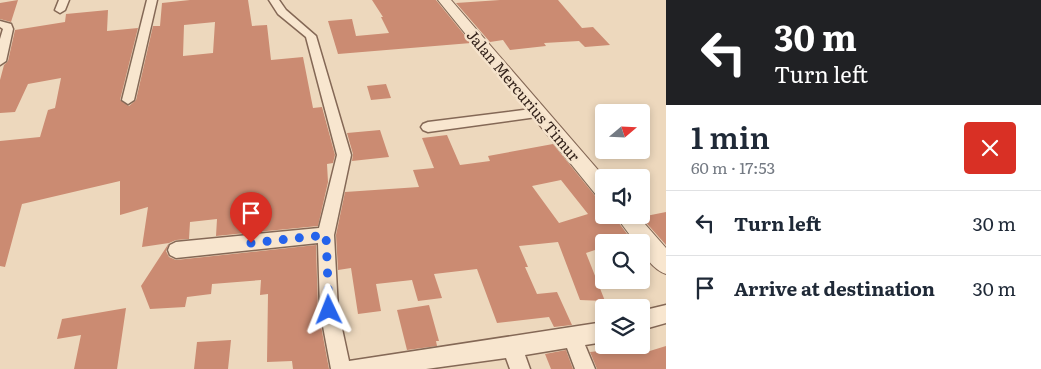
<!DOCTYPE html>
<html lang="en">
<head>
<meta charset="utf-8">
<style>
	body { margin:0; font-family:Literata,serif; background:#f2f2f3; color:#1f2937; height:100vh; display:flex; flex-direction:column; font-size:19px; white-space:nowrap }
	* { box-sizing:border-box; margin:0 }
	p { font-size:16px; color:#747a83 }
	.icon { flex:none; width:28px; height:28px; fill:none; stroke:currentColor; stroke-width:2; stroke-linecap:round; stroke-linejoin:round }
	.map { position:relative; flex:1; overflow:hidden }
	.sheet { display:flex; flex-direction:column; background:#fff; width:375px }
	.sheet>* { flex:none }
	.hud { background:#202124; color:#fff; overflow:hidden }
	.needle { width:32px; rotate:71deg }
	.tools { position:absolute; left:595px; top:104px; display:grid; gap:10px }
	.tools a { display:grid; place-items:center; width:55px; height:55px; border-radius:5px; background:#fff; box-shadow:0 2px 8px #0003; font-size:25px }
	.pin { position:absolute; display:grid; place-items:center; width:42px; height:42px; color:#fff; margin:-51px -21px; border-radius:50% 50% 50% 0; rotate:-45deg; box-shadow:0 0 5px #0007 }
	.pin .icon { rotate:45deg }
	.me { position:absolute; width:55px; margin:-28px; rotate:358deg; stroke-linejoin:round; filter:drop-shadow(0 0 4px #0008) }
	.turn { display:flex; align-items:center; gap:18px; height:105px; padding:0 25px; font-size:22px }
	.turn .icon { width:65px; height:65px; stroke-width:2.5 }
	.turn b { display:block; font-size:35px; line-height:42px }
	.round { display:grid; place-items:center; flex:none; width:52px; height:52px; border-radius:5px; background:#f2f2f3 }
	.headline { display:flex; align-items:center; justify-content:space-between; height:85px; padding:0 25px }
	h1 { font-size:30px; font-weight:600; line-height:38px }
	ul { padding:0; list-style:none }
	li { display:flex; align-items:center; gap:15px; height:65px; padding:0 25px; border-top:1px solid #e0e1e3 }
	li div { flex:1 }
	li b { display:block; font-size:19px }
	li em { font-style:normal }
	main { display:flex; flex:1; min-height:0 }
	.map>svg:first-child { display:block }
</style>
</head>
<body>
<main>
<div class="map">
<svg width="666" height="369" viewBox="0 0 666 369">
	<rect width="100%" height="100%" fill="#edd8bd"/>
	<path fill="#cb8b72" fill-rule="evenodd" d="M18 0 11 22 0 19V3Z
		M190 0H248L252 26 267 25 271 60 303 57 313 108 322 107 335 155 333 163 327 164 328 182 318 226 216 236 217 219 190 222 189 239 176 240 169 243 166 251 169 257 176 260 316 245 318 310 329 369H293L292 361 267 362 268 294 260 295 261 280 212 284 211 294 187 297 185 307 150 309 141 286 169 243 142 247 148 207 120 215V181L22 204 5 267 0 266V141L40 137 48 110 55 108 61 78 28 84 15 112 0 113V80L4 65 8 61 15 30 65 22 66 14 108 10 107 31 138 28 120 100 129 106 136 100 153 26H160L162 3ZM215 22 213 53 183 56 184 25Z
		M372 0H436L471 43 338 54 328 21 352 19 356 36 389 33 381 17H383Z
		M500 0H558L582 28 593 27 610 45 585 47 579 41 544 43 546 46 510 50 503 40 490 42 456 3Z
		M386 84 391 98 371 100 367 86Z
		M380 130 389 157 352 161 353 154 347 133Z
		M447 135 460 165 490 161 488 156 553 144 596 197 604 200V215H613L630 238 618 242H604V247L586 253 605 301 580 300 558 242 519 246 528 267H525L537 294 557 292 572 325 554 327 549 317 497 323 477 269 434 274 442 298 418 301 412 280 376 284 381 311 358 314 351 268 338 270 336 235 345 192 419 187 413 170 434 168 422 138ZM561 180 588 214 559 223 532 186Z
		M666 212V245L641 217Z
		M429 305 439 341H436L437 346 407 350 397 310Z
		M126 308 117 369H74L81 335 57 339 62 319Z
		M231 340 228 369H194L197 342Z
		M666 346V369H597L590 352 636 347 640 354Z
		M566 350 573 369H551L545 354Z"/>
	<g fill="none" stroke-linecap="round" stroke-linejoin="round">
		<defs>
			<path id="minor" d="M59 0H69L65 10 60 13 55 10Z
				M147 0H157L134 100 128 104 122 100Z
				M269 0H279L286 10 316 36 351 155 334 235 338 310 349 361 604 322V342L585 345 595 369H575L567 348 525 355 530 369H510L506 358 426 369H331L320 310 318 243 176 258 170 255 168 250 170 245 176 242 319 228 337 155 306 37 278 14Z
				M0 21 11 24 13 29 6 61 0 65V39L3 29 0 27Z
				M539 108 544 110 545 113 544 116 428 132 423 130 421 127 423 124 428 122Z
				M666 305V323L641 330V311Z"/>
			<path id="tertiary" d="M438 0H451L605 178 604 198 597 196Z
				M615 215H637L666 248V274C654 270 641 255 641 242H635Z"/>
		</defs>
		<use href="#minor" stroke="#846856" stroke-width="3"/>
		<use href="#tertiary" stroke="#846856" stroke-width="2"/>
		<use href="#minor" fill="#f8e6cf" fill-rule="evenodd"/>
		<use href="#tertiary" fill="#f8e6cf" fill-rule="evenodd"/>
	</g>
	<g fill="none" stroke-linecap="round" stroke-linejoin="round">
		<path stroke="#2563eb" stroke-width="9" stroke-dasharray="0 16.2" d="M251 243 326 235 329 310"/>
	</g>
	<g text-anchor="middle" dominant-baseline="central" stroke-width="5" stroke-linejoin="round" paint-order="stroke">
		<g font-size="15" fill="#34231b" stroke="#f5e3cc">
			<text transform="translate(524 95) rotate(50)">Jalan Mercurius Timur</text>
		</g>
	</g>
</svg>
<div class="tools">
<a><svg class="needle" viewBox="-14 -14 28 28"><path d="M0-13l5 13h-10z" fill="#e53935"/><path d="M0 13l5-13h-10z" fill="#747a83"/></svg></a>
<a><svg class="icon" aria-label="sound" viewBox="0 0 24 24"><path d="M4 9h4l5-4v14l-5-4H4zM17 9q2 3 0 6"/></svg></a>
<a><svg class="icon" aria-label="search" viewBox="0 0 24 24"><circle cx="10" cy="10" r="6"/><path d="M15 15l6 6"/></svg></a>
<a><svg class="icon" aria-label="layers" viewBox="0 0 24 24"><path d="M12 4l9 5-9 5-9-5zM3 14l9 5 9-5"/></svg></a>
</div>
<div class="pin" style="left:251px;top:243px;background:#d93025"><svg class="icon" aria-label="arrive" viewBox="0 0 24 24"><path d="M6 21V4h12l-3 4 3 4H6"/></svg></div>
<svg class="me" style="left:329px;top:310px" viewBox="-20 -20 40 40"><path d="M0-17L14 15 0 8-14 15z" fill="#2563eb" stroke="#fff" stroke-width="4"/></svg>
</div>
<section class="sheet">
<div class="hud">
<div class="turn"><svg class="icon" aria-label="left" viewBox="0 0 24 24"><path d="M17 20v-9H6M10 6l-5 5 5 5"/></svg><div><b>30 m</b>Turn left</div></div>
</div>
<div class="headline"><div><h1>1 min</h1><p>60 m · 17:53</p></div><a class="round" style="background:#d93025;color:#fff"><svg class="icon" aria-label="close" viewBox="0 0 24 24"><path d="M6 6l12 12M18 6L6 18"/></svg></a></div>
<ul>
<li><svg class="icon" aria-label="left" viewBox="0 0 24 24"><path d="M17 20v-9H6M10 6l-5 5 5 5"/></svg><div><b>Turn left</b></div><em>30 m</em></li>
<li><svg class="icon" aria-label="arrive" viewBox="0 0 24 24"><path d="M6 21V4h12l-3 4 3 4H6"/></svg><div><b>Arrive at destination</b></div><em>30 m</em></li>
</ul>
</section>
</main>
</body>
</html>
